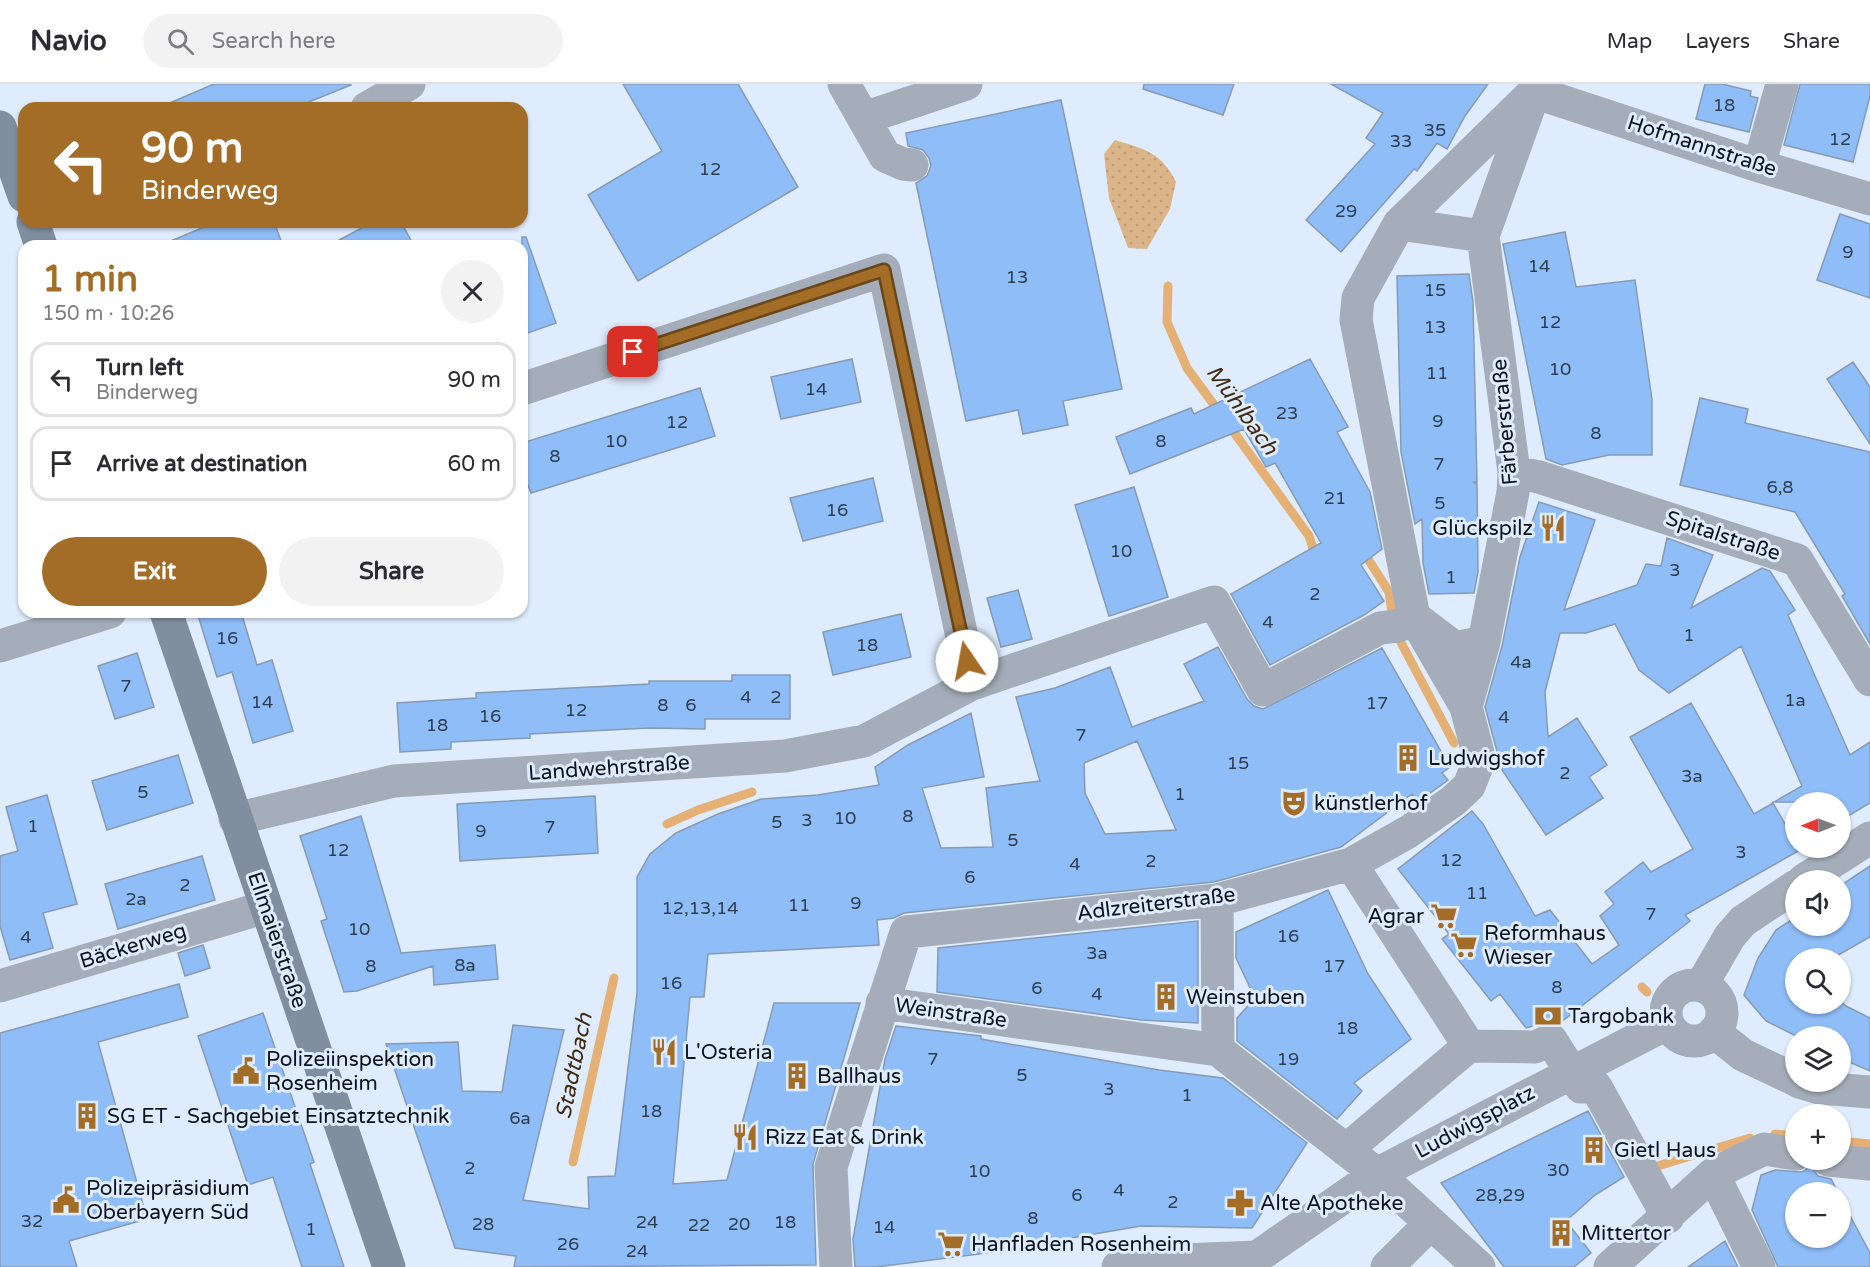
<!DOCTYPE html>
<html lang="en">
<head>
<meta charset="utf-8">
<style>
	body { margin:0; font-family:"Varela Round",sans-serif; background:#f2f2f3; color:#2b2b33; height:100vh; display:flex; flex-direction:column; font-size:22px; white-space:nowrap }
	* { box-sizing:border-box; margin:0 }
	p { font-size:20px; color:#7c7c81 }
	.icon { flex:none; width:33px; height:33px; fill:none; stroke:currentColor; stroke-width:2; stroke-linecap:round; stroke-linejoin:round }
	.map { position:relative; flex:1; overflow:hidden }
	.details { position:absolute; left:18px; top:156px; width:510px; height:378px; display:flex; flex-direction:column; background:#fff; border-radius:18px; box-shadow:0 2px 4px #0004 }
	.details>* { flex:none }
	.top-card { position:absolute; left:18px; top:18px; width:510px; height:126px; border-radius:18px; box-shadow:0 2px 4px #0004; background:#a36d27; color:#fff; overflow:hidden }
	.needle { width:39px; rotate:269deg }
	.controls { position:absolute; left:1785px; top:708px; display:grid; gap:12px }
	.controls a { display:grid; place-items:center; width:66px; height:66px; border-radius:50%; background:#fff; box-shadow:0 2px 4px #0004; font-size:30px }
	.pin { position:absolute; display:grid; place-items:center; width:51px; height:51px; color:#fff; margin:-26px; border-radius:12px; box-shadow:0 3px 9px #0006 }
	.me { position:absolute; width:66px; margin:-33px; rotate:348deg; stroke-linejoin:round; filter:drop-shadow(0 0 4px #0008) }
	.turn { display:flex; align-items:center; gap:21px; height:126px; padding:0 24px; font-size:27px }
	.turn .icon { width:78px; height:78px; stroke-width:2.5 }
	.turn b { display:block; font-size:42px; line-height:51px }
	.round { display:grid; place-items:center; flex:none; width:63px; height:63px; border-radius:32px; background:#f2f2f3 }
	.overview { display:flex; align-items:center; justify-content:space-between; height:102px; padding:0 24px }
	h1 { font-size:36px; font-weight:800; line-height:45px; color:#a36d27 }
	.primary-button { display:flex; gap:12px; margin-top:auto; padding:12px 24px }
	.primary-button a { flex:1; height:69px; border-radius:36px; background:#a36d27; color:#fff; font-size:24px; font-weight:800; line-height:69px; text-align:center }
	.primary-button a+a { background:#f2f2f3; color:#2b2b33 }
	ul { padding:0; list-style:none }
	li { display:flex; align-items:center; gap:18px; height:75px; margin:0 12px 9px; padding:0 12px; border:3px solid #e1e1e2; border-radius:18px }
	li div { flex:1 }
	li b { display:block; font-size:22px }
	li em { font-style:normal }
	header { display:flex; align-items:center; gap:36px; box-sizing:border-box; height:84px; padding:0 30px; background:#fff; border-bottom:2px solid #e1e1e2 }
	header strong { font-size:28px }
	nav { display:flex; gap:33px; margin-inline-start:auto; font-size:21px }
	.search { width:420px; height:54px; background:#f2f2f3; display:flex; align-items:center; gap:15px; box-sizing:border-box; padding:0 21px; border-radius:33px; color:#7c7c81; font-size:22px }
	.map>svg:first-child { display:block }
</style>
</head>
<body>
<header>
<strong>Navio</strong>
<div class="search"><svg class="icon" aria-label="search" viewBox="0 0 24 24"><circle cx="10" cy="10" r="6"/><path d="M15 15l6 6"/></svg>Search here</div>
<nav><a>Map</a><a>Layers</a><a>Share</a></nav>
</header>
<div class="map">
<svg width="1870" height="1183" viewBox="0 0 1870 1183">
	<defs>
		<pattern id="park-dots" width="8" height="8" patternUnits="userSpaceOnUse" patternTransform="scale(1.5)"><rect width="8" height="8" fill="#dbb589"/><path d="M2 2h.1M6 6h.1" fill="none" stroke="#bb9b76" stroke-width="1.8" stroke-linecap="round"/></pattern>
	</defs>
	<rect width="100%" height="100%" fill="#dfecfd"/>
	<path fill="url(#park-dots)" d="M1115 56C1145 65 1162 69 1176 98L1170 125 1147 165 1128 164 1109 114 1104 70Z"/>
	<g fill="none" stroke-linecap="round" stroke-linejoin="round">
		<path stroke="#e4b074" stroke-width="9" d="M1168 202 1167 238 1187 284 1220 329
			M1228 340 1309 452 1313 464
			M1368 475 1389 508 1393 536
			M1396 549 1454 659
			M667 740 698 726 752 708
			M1642 903 1647 908
			M1775 1050 1796 1052
			M1840 1057 1870 1060
			M573 1078 614 894
			M1651 1084 1750 1054"/>
	</g>
	<path fill="#8fbdf8" stroke="#869ab4" stroke-width="1.5" fill-rule="evenodd" d="M214 0H351V1L294 24H158Z
		M623 0H738L798 103 638 197 588 111 662 67Z
		M1144 0H1234L1223 31 1143 5Z
		M1331 0H1488L1465 32 1447 65 1437 59 1417 87 1414 85 1341 168 1306 136 1375 60 1366 54 1383 29Z
		M1705 0H1722L1751 7 1750 12 1758 14 1749 48 1696 35Z
		M1800 0H1870V12L1853 78 1784 61Z
		M1061 16 1122 305 1063 317 1068 341 1023 350 1018 326 966 337 916 99 927 92 931 82 929 74 923 66 908 62 906 49Z
		M1840 130 1870 140V214L1817 196Z
		M216 138H274L283 162H159Z
		M373 138H401L414 162H328Z
		M1565 148 1576 203 1635 196 1652 316V371H1609L1562 381 1546 375 1503 160Z
		M522 153H526L556 239 522 251Z
		M1469 190 1473 218 1477 398H1473L1477 400 1478 488 1474 509 1429 510 1423 479 1422 435 1415 440 1401 368 1397 192Z
		M852 275 861 318 781 335 771 293Z
		M1310 275 1348 343 1337 348 1370 408 1382 465 1361 481 1384 517 1364 531 1270 581 1231 510 1321 459 1275 379 1266 383 1244 345 1130 390 1116 353 1191 324 1194 330Z
		M1853 278 1870 303V360L1827 295Z
		M700 304 715 352 531 409 528 401 522 403V359Z
		M1700 314 1748 325 1745 339 1870 368V560L1842 512 1845 510 1795 428 1680 401Z
		M873 394 883 437 803 457 790 414Z
		M1134 403 1168 513 1109 532 1075 421Z
		M1539 418 1595 436 1564 526 1637 501 1646 480 1661 482 1667 454 1713 471 1691 524 1762 484 1770 487 1795 526 1788 531 1850 671 1870 658V719L1840 737V718H1774L1802 702 1741 562 1669 609 1639 586 1615 540 1586 549H1560L1545 608 1548 653 1577 634 1607 681 1589 693 1603 714 1546 751 1502 686 1485 623 1502 562 1520 473Z
		M1018 506 1032 555 1001 563 987 514Z
		M197 528H241L257 581 272 576 293 647 253 659 232 588 217 593Z
		M901 530 911 573 833 591 823 548Z
		M1218 563 1247 615 1254 622 1263 625 1382 564 1450 683 1442 689 1448 696 1418 718 1412 710 1341 763 1214 798 904 829 894 834 877 836 879 861 708 870 704 913H690L673 1100 727 1096 774 919H860L813 1080 816 1181 514 1183 516 1172 455 1164 386 960 458 958 462 1007 502 1008 513 941 564 946 523 1116 589 1125 588 1093 615 1092 637 909V793L650 770 676 749 718 730 761 715 818 711 879 701 875 683 908 661 971 629 984 693 922 704 941 764 993 763 986 704 1040 697 1016 613 1055 604 1110 583 1132 643 1204 617 1184 580ZM1137 657 1176 746 1105 750 1085 709 1084 679Z
		M137 569 154 623 115 635 98 582Z
		M732 591H790V635H705V645L649 644 530 650V654L451 658V665L400 668 397 619 476 614V609L649 600V597H732Z
		M1691 619 1754 730 1773 719 1796 759V764L1800 766 1685 831 1690 837 1560 939 1552 937 1526 944 1500 910 1491 917 1442 855 1449 850 1398 785 1472 727 1483 740 1535 832 1550 826 1592 880 1619 861 1600 832 1614 820 1605 808 1643 778 1651 788 1693 765 1630 653Z
		M178 671 193 719 107 746 92 697Z
		M47 711 77 820 43 829 53 864 10 876 0 842V772L18 767 6 723Z
		M595 712 598 769 460 777 457 720Z
		M361 732 401 869 495 861 498 895 434 901 433 882 357 907 344 908 321 837 327 835 300 752Z
		M202 772 215 816 118 845 105 800Z
		M1870 782V853L1833 874H1796V920H1840V917L1846 922 1870 934V987L1840 974V952H1796L1766 937 1744 911 1758 874 1776 846 1796 833V842H1840V802Z
		M1328 806 1368 890 1411 955 1354 999 1362 1007 1337 1035 1237 957V934L1255 914 1236 874V848Z
		M1198 837V939L1141 936 937 908 938 864Z
		M203 861 210 884 185 892 178 869Z
		M179 900 188 933 98 958 147 1135 69 1157 77 1183H0V949Z
		M263 929 314 1078 310 1080 344 1183H302L273 1093 248 1101 198 952Z
		M896 942 981 952V955L1159 986 1223 994 1307 1059 1252 1144 1141 1142 979 1170 876 1183H855L853 1155 885 975Z
		M1588 1027 1624 1093 1595 1111 1566 1137 1591 1169 1574 1183H1504L1441 1099Z
		M1811 1082 1818 1092 1831 1095 1838 1108H1796V1154H1840V1113L1870 1169V1183H1778L1752 1126 1761 1091 1775 1086 1802 1088Z
		M1725 1157 1738 1183H1688Z"/>
	<g fill="none" stroke-linecap="round" stroke-linejoin="round">
		<path stroke="#a4adb9" stroke-width="33" d="M844 0 885 72 903 80 912 81
			M367 24 409 0
			M864 34 966 0
			M1759 82 1782 0
			M1399 140 1483 152
			M522 305 884 186 972 600
			M1514 388 1539 393 1797 476 1870 596
			M1484 558 1513 408 1514 388 1483 152 1532 15
			M0 562 110 528
			M235 735 394 697 785 672 864 657 972 600 1214 518 1263 606 1380 544 1398 542 1414 533 1356 236 1358 214 1399 140 1534 8 1759 82 1870 115
			M1351 780 1469 962 1535 963 1551 956 1581 1003H1596L1668 1133
			M1804 796 1870 754
			M1217 816 1218 966
			M1666 929a28 28 0 1 1 56 0a28 28 0 1 1-56 0Z
			M0 902 266 823
			M1701 902 1730 852 1743 837 1796 802
			M882 919 1218 966 1377 1090 1479 1183
			M1714 948 1743 971 1796 996
			M1799 998 1819 1004 1870 1008
			M1346 1066 1469 962
			M1828 1076 1870 1080
			M1713 1090 1759 1183
			M1257 1173 1377 1090 1668 939
			M836 1183 831 1083 906 848 1217 816 1351 780 1408 748 1453 717 1469 702 1477 682 1478 669 1466 623 1414 533 1455 564 1484 558 1466 623
			M1118 1183 1156 1177 1257 1173
			M1387 1183 1431 1139
			M1610 1183 1713 1090 1764 1065 1796 1070"/>
		<path stroke="#818ea0" stroke-width="33" d="M0 43 24 112
			M33 138 41 162
			M166 528 389 1183"/>
	</g>
	<g fill="none" stroke-linecap="round" stroke-linejoin="round">
		<defs>
			<path id="route" d="M633 268 884 186 967 577"/>
		</defs>
		<use href="#route" stroke="#6a4719" stroke-width="15"/>
		<use href="#route" stroke="#a36d27" stroke-width="10"/>
	</g>
	<defs>
		<symbol id="restaurant-bare" viewBox="-9 -9 18 18"><path d="M-5-6h1v4h1v-4h1v4h1v-4h1v5L-1.5 .5V6h-2V.5L-5-1ZM5-6V6H3V1.5H1.5Q1.5-4 5-6Z" fill="#a36d27" stroke="#dfecfd" stroke-width="2.5" paint-order="stroke"/></symbol>
		<symbol id="building-bare" viewBox="-9 -9 18 18"><path d="M-4-6H4V6H1V3H-1V6H-4ZM-2.5-4.3h1.7v1.8h-1.7ZM.8-4.3h1.7v1.8H.8ZM-2.5-1h1.7V.8h-1.7ZM.8-1h1.7V.8H.8Z" fill="#a36d27" stroke="#dfecfd" stroke-width="2.5" paint-order="stroke"/></symbol>
		<symbol id="theatre-bare" viewBox="-9 -9 18 18"><path d="M-5-5.5Q0-4 5-5.5V0Q5 5 0 6Q-5 5-5 0ZM-3.3-2.5H-1v1.5H-3.3ZM1-2.5H3.3v1.5H1ZM-2.8 1Q0 5.5 2.8 1Z" fill="#a36d27" stroke="#dfecfd" stroke-width="2.5" paint-order="stroke"/></symbol>
		<symbol id="supermarket-bare" viewBox="-9 -9 18 18"><path d="M-6-5.5h2.5l.6 2H6L4.5 2H-2.5L-4.4-4H-6ZM-1.5 3.2a1.3 1.3 0 1 0 .1 0ZM3 3.2a1.3 1.3 0 1 0 .1 0Z" fill="#a36d27" stroke="#dfecfd" stroke-width="2.5" paint-order="stroke"/></symbol>
		<symbol id="bank-bare" viewBox="-9 -9 18 18"><path d="M-6-4H6V4H-6ZM0-2.3a2.3 2.3 0 1 0 0 4.6a2.3 2.3 0 1 0 0-4.6Z" fill="#a36d27" stroke="#dfecfd" stroke-width="2.5" paint-order="stroke"/></symbol>
		<symbol id="civic-bare" viewBox="-9 -9 18 18"><path d="M-.6-6.5H3V-4.5H.6V-3L4-1V1h2V6H-6V1h2V-1L-.6-3ZM-1.2 2.5V6h2.4V2.5Z" fill="#a36d27" stroke="#dfecfd" stroke-width="2.5" paint-order="stroke"/></symbol>
		<symbol id="pharmacy-bare" viewBox="-9 -9 18 18"><path d="M-2-6h4v4h4v4h-4v4h-4v-4h-4v-4h4Z" fill="#a36d27" stroke="#dfecfd" stroke-width="2.5" paint-order="stroke"/></symbol>
	</defs>
	<g fill-rule="evenodd">
		<use href="#restaurant-bare" x="1534" y="425" width="38" height="38"/>
		<use href="#building-bare" x="1389" y="655" width="38" height="38"/>
		<use href="#theatre-bare" x="1275" y="700" width="38" height="38"/>
		<use href="#supermarket-bare" x="1425" y="813" width="38" height="38"/>
		<use href="#supermarket-bare" x="1445" y="842" width="38" height="38"/>
		<use href="#building-bare" x="1147" y="894" width="38" height="38"/>
		<use href="#bank-bare" x="1529" y="913" width="38" height="38"/>
		<use href="#restaurant-bare" x="645" y="949" width="38" height="38"/>
		<use href="#civic-bare" x="227" y="968" width="38" height="38"/>
		<use href="#building-bare" x="778" y="973" width="38" height="38"/>
		<use href="#building-bare" x="68" y="1013" width="38" height="38"/>
		<use href="#restaurant-bare" x="726" y="1034" width="38" height="38"/>
		<use href="#building-bare" x="1575" y="1047" width="38" height="38"/>
		<use href="#civic-bare" x="47" y="1097" width="38" height="38"/>
		<use href="#pharmacy-bare" x="1221" y="1100" width="38" height="38"/>
		<use href="#building-bare" x="1542" y="1130" width="38" height="38"/>
		<use href="#supermarket-bare" x="932" y="1141" width="38" height="38"/>
	</g>
	<g text-anchor="middle" dominant-baseline="central" stroke-width="6" stroke-linejoin="round" paint-order="stroke">
		<g font-size="18" fill="#2d3e53">
			<text x="1724" y="21">18</text>
			<text x="1435" y="46">35</text>
			<text x="1840" y="55">12</text>
			<text x="1401" y="57">33</text>
			<text x="710" y="85">12</text>
			<text x="1346" y="127">29</text>
			<text x="1848" y="168">9</text>
			<text x="1539" y="182">14</text>
			<text x="1017" y="193">13</text>
			<text x="1435" y="206">15</text>
			<text x="1550" y="238">12</text>
			<text x="1435" y="243">13</text>
			<text x="1560" y="285">10</text>
			<text x="1437" y="289">11</text>
			<text x="816" y="305">14</text>
			<text x="1287" y="329">23</text>
			<text x="1438" y="337">9</text>
			<text x="677" y="338">12</text>
			<text x="1596" y="349">8</text>
			<text x="616" y="357">10</text>
			<text x="1161" y="357">8</text>
			<text x="555" y="372">8</text>
			<text x="1439" y="380">7</text>
			<text x="1780" y="403">6,8</text>
			<text x="1335" y="414">21</text>
			<text x="1440" y="419">5</text>
			<text x="837" y="426">16</text>
			<text x="1121" y="467">10</text>
			<text x="1675" y="486">3</text>
			<text x="1451" y="493">1</text>
			<text x="1315" y="510">2</text>
			<text x="1268" y="538">4</text>
			<text x="1689" y="551">1</text>
			<text x="227" y="554">16</text>
			<text x="867" y="561">18</text>
			<text x="1521" y="578">4a</text>
			<text x="126" y="602">7</text>
			<text x="746" y="613">4</text>
			<text x="776" y="613">2</text>
			<text x="1795" y="616">1a</text>
			<text x="262" y="618">14</text>
			<text x="1377" y="619">17</text>
			<text x="663" y="621">8</text>
			<text x="691" y="621">6</text>
			<text x="576" y="626">12</text>
			<text x="490" y="632">16</text>
			<text x="1504" y="633">4</text>
			<text x="437" y="641">18</text>
			<text x="1081" y="651">7</text>
			<text x="1238" y="679">15</text>
			<text x="1565" y="689">2</text>
			<text x="1692" y="692">3a</text>
			<text x="143" y="708">5</text>
			<text x="1180" y="710">1</text>
			<text x="908" y="732">8</text>
			<text x="845" y="734">10</text>
			<text x="807" y="736">3</text>
			<text x="777" y="738">5</text>
			<text x="33" y="742">1</text>
			<text x="550" y="743">7</text>
			<text x="481" y="747">9</text>
			<text x="1013" y="756">5</text>
			<text x="338" y="766">12</text>
			<text x="1741" y="768">3</text>
			<text x="1451" y="776">12</text>
			<text x="1151" y="777">2</text>
			<text x="1075" y="780">4</text>
			<text x="970" y="793">6</text>
			<text x="185" y="801">2</text>
			<text x="1477" y="809">11</text>
			<text x="136" y="815">2a</text>
			<text x="856" y="819">9</text>
			<text x="799" y="821">11</text>
			<text x="700" y="824">12,13,14</text>
			<text x="1651" y="830">7</text>
			<text x="359" y="845">10</text>
			<text x="1288" y="852">16</text>
			<text x="26" y="853">4</text>
			<text x="1097" y="869">3a</text>
			<text x="465" y="881">8a</text>
			<text x="371" y="882">8</text>
			<text x="1334" y="882">17</text>
			<text x="671" y="899">16</text>
			<text x="1557" y="903">8</text>
			<text x="1037" y="904">6</text>
			<text x="1097" y="910">4</text>
			<text x="1347" y="944">18</text>
			<text x="933" y="975">7</text>
			<text x="1288" y="975">19</text>
			<text x="1022" y="991">5</text>
			<text x="1109" y="1005">3</text>
			<text x="1187" y="1011">1</text>
			<text x="651" y="1027">18</text>
			<text x="520" y="1034">6a</text>
			<text x="470" y="1084">2</text>
			<text x="1558" y="1086">30</text>
			<text x="979" y="1087">10</text>
			<text x="1119" y="1106">4</text>
			<text x="1077" y="1111">6</text>
			<text x="1500" y="1111">28,29</text>
			<text x="1173" y="1118">2</text>
			<text x="1033" y="1134">8</text>
			<text x="32" y="1137">32</text>
			<text x="647" y="1138">24</text>
			<text x="785" y="1138">18</text>
			<text x="483" y="1140">28</text>
			<text x="739" y="1140">20</text>
			<text x="699" y="1141">22</text>
			<text x="884" y="1143">14</text>
			<text x="311" y="1145">1</text>
			<text x="568" y="1160">26</text>
			<text x="637" y="1167">24</text>
		</g>
		<g font-size="21" fill="#0c131c" stroke="#dfecfd">
			<text transform="translate(1702 62) rotate(18)">Hofmannstraße</text>
			<text transform="translate(1505 338) rotate(-95)">Färberstraße</text>
			<text transform="translate(1723 452) rotate(18)">Spitalstraße</text>
			<text transform="translate(609 684) rotate(-4)">Landwehrstraße</text>
			<text transform="translate(1156 820) rotate(-7)">Adlzreiterstraße</text>
			<text transform="translate(277 856) rotate(71)">Ellmaierstraße</text>
			<text transform="translate(133 862) rotate(-17)">Bäckerweg</text>
			<text transform="translate(951 929) rotate(8)">Weinstraße</text>
			<text transform="translate(1475 1038) rotate(-28)">Ludwigsplatz</text>
		</g>
		<g font-size="21" fill="#0c131c" stroke="#dfecfd" text-anchor="start">
			<text x="1533" y="444" text-anchor="end">Glückspilz</text>
			<text x="1428" y="674">Ludwigshof</text>
			<text x="1314" y="719">künstlerhof</text>
			<text x="1424" y="832" text-anchor="end">Agrar</text>
			<text x="1484" y="849">Reformhaus<tspan x="1484" dy="24">Wieser</tspan></text>
			<text x="1186" y="913">Weinstuben</text>
			<text x="1568" y="932">Targobank</text>
			<text x="684" y="968">L'Osteria</text>
			<text x="266" y="975">Polizeiinspektion<tspan x="266" dy="24">Rosenheim</tspan></text>
			<text x="817" y="992">Ballhaus</text>
			<text x="107" y="1032">SG ET - Sachgebiet Einsatztechnik</text>
			<text x="765" y="1053">Rizz Eat &amp; Drink</text>
			<text x="1614" y="1066">Gietl Haus</text>
			<text x="86" y="1104">Polizeipräsidium<tspan x="86" dy="24">Oberbayern Süd</tspan></text>
			<text x="1260" y="1119">Alte Apotheke</text>
			<text x="1581" y="1149">Mittertor</text>
			<text x="971" y="1160">Hanfladen Rosenheim</text>
		</g>
		<g font-size="22" font-style="italic" fill="#412b10" stroke="#dfecfd">
			<text transform="translate(1242 326) rotate(54)">Mühlbach</text>
			<text transform="translate(574 982) rotate(-78)">Stadtbach</text>
		</g>
	</g>
</svg>
<div class="controls">
<a><svg class="needle" viewBox="-14 -14 28 28"><path d="M0-13l5 13h-10z" fill="#e53935"/><path d="M0 13l5-13h-10z" fill="#7c7c81"/></svg></a>
<a><svg class="icon" aria-label="sound" viewBox="0 0 24 24"><path d="M4 9h4l5-4v14l-5-4H4zM17 9q2 3 0 6"/></svg></a>
<a><svg class="icon" aria-label="search" viewBox="0 0 24 24"><circle cx="10" cy="10" r="6"/><path d="M15 15l6 6"/></svg></a>
<a><svg class="icon" aria-label="layers" viewBox="0 0 24 24"><path d="M12 4l9 5-9 5-9-5zM3 14l9 5 9-5"/></svg></a>
<a>+</a>
<a>−</a>
</div>
<div class="pin" style="left:633px;top:268px;background:#d93025"><svg class="icon" aria-label="arrive" viewBox="0 0 24 24"><path d="M6 21V4h12l-3 4 3 4H6"/></svg></div>
<svg class="me" style="left:967px;top:577px" viewBox="-20 -20 40 40"><circle r="19" fill="#fff"/><path d="M0-13L10 11 0 6-10 11z" fill="#a36d27"/></svg>
<div class="top-card">
<div class="turn"><svg class="icon" aria-label="left" viewBox="0 0 24 24"><path d="M17 20v-9H6M10 6l-5 5 5 5"/></svg><div><b>90 m</b>Binderweg</div></div>
</div>
<section class="details">
<div class="overview"><div><h1>1 min</h1><p>150 m · 10:26</p></div><a class="round"><svg class="icon" aria-label="close" viewBox="0 0 24 24"><path d="M6 6l12 12M18 6L6 18"/></svg></a></div>
<ul>
<li><svg class="icon" aria-label="left" viewBox="0 0 24 24"><path d="M17 20v-9H6M10 6l-5 5 5 5"/></svg><div><b>Turn left</b><p>Binderweg</p></div><em>90 m</em></li>
<li><svg class="icon" aria-label="arrive" viewBox="0 0 24 24"><path d="M6 21V4h12l-3 4 3 4H6"/></svg><div><b>Arrive at destination</b></div><em>60 m</em></li>
</ul>
<div class="primary-button"><a>Exit</a><a>Share</a></div>
</section>
</div>
</body>
</html>
